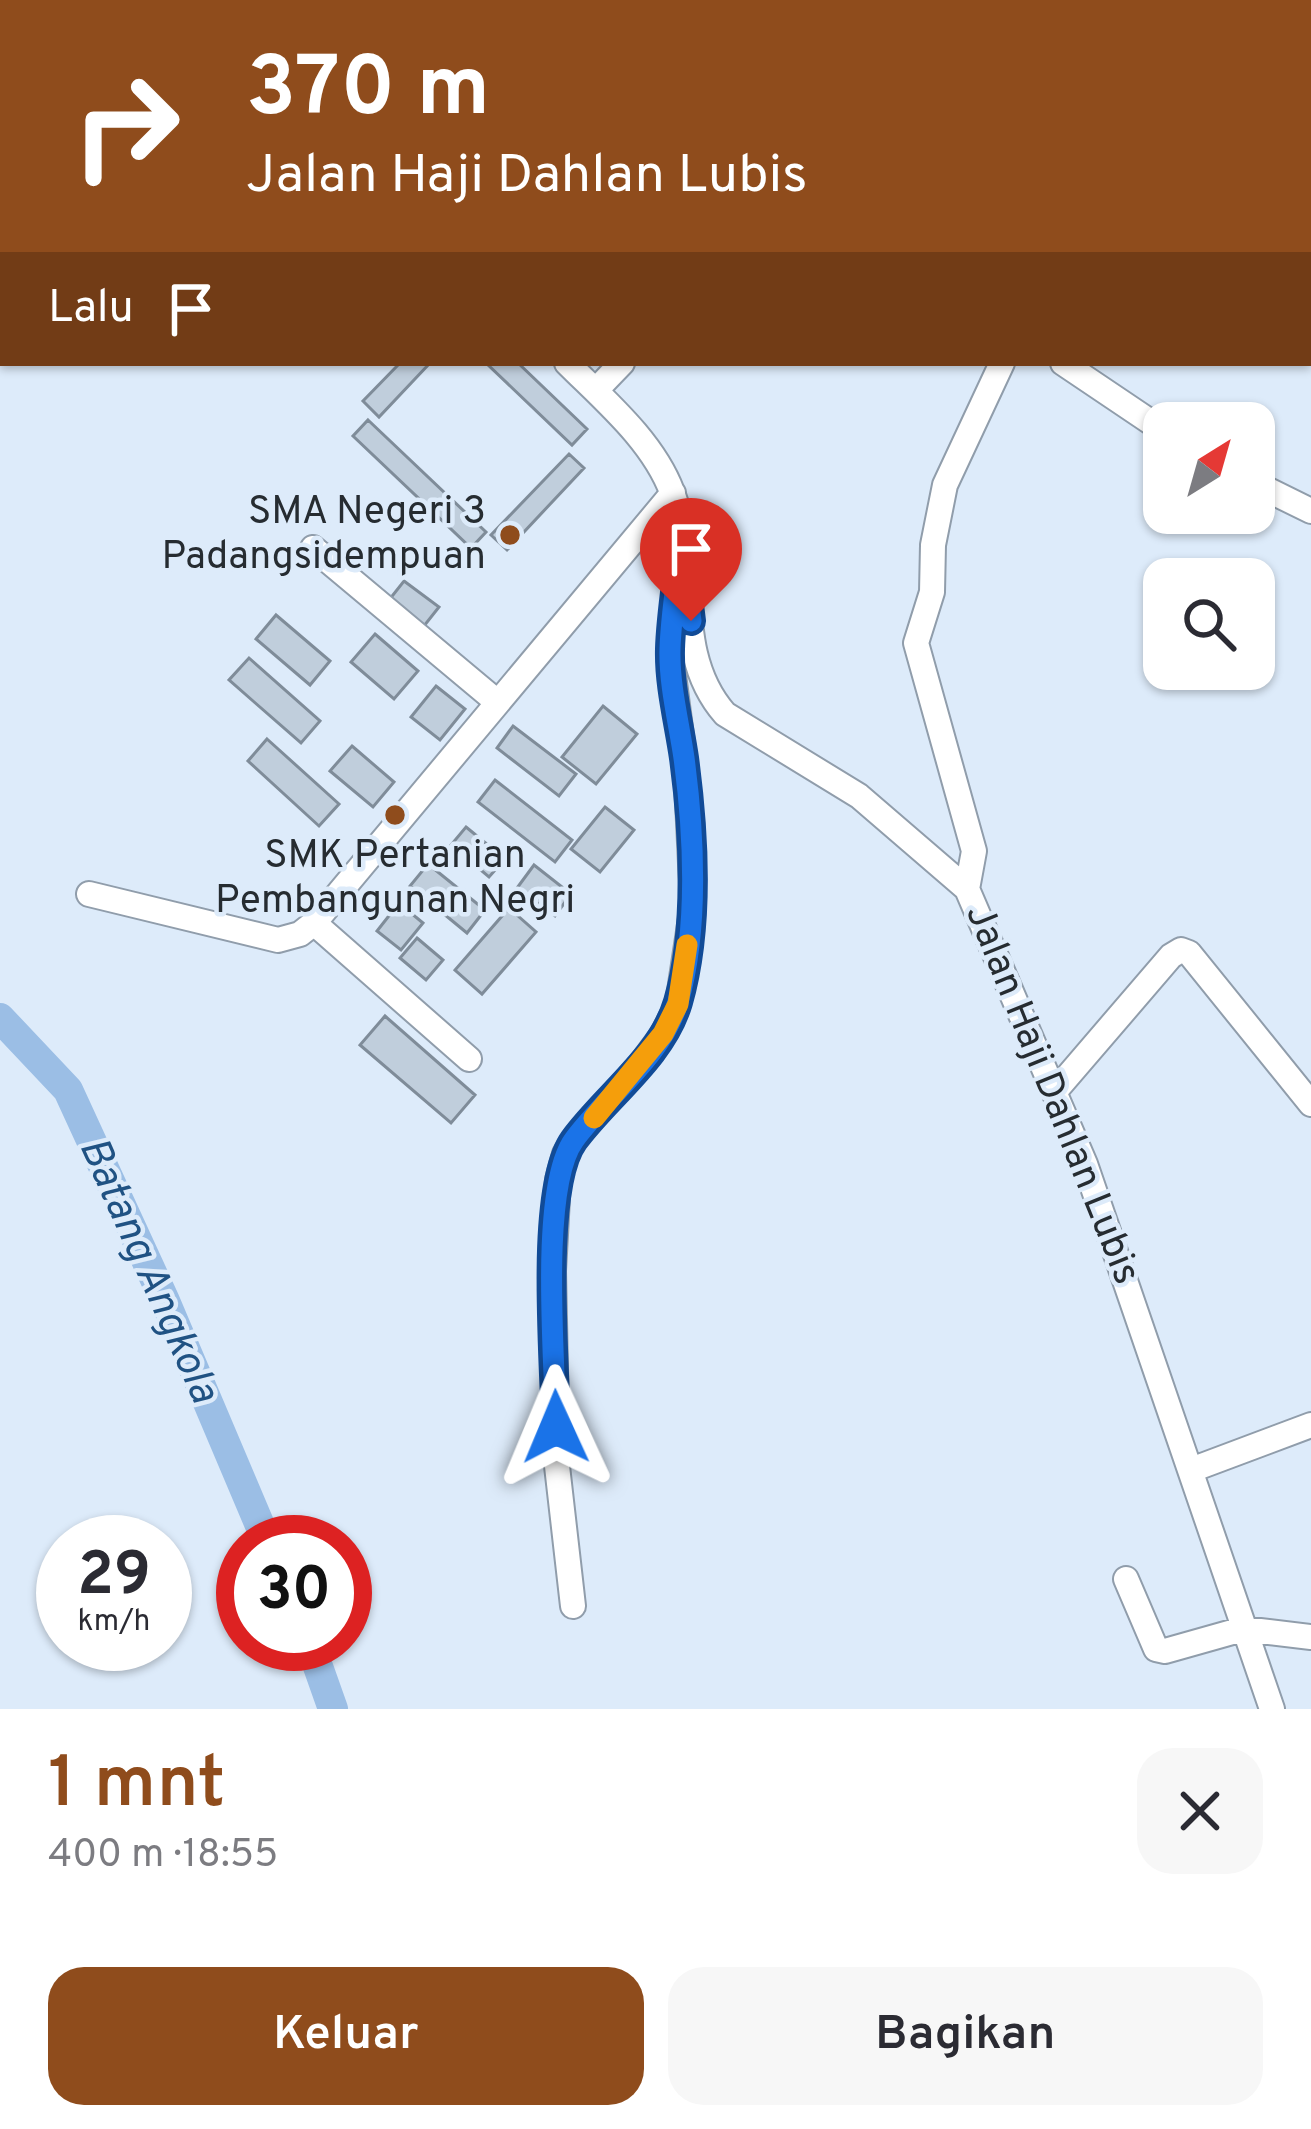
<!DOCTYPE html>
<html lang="id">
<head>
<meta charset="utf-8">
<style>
	body { margin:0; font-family:Overpass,sans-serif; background:#f7f7f7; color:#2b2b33; height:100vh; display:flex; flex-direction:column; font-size:45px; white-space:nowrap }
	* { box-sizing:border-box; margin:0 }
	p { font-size:39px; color:#7c7c81 }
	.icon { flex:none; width:66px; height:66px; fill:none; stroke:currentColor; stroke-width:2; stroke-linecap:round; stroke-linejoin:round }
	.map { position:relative; height:1709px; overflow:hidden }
	.panel { display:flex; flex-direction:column; background:#fff; flex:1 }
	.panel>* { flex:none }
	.banner { position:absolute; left:0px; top:0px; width:1311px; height:366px; box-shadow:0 3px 9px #0004; background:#8f4c1c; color:#fff; overflow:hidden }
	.needle { width:78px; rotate:37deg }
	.fabs { position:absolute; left:1143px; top:402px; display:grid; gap:24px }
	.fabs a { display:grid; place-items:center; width:132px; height:132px; border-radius:24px; background:#fff; box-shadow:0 3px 9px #0004; font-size:60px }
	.speed { position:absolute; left:36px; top:1515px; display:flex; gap:24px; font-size:60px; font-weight:700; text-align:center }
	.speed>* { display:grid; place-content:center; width:156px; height:156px; border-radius:50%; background:#fff; box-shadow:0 3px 9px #0004; line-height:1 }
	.speed small { font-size:30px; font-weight:400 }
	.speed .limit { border:18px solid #d22; background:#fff; color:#111 }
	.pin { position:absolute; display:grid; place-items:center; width:102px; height:102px; color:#fff; margin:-123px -51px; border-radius:50% 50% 50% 0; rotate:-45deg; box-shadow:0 0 12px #0007 }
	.pin .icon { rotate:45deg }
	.me { position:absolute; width:132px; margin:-66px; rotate:359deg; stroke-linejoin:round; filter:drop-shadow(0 0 9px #0008) }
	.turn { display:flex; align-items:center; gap:42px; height:252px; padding:0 48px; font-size:54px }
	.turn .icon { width:156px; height:156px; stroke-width:2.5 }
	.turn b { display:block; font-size:84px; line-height:102px }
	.then { display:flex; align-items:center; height:114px; padding:0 48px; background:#0003; gap:24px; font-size:45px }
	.round { display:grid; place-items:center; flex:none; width:126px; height:126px; border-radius:36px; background:#f7f7f7 }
	.headline { display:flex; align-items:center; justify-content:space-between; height:204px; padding:0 48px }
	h1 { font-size:72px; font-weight:600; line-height:90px; color:#8f4c1c }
	.primary-button { display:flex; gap:24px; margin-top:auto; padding:24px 48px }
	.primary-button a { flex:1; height:138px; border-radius:36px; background:#8f4c1c; color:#fff; font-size:48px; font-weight:600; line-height:138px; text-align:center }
	.primary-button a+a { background:#f7f7f7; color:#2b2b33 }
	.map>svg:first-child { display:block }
</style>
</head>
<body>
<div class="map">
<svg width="1311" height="1709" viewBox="0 0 1311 1709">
	<rect width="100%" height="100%" fill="#ddebfa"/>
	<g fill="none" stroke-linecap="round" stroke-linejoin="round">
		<path stroke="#9bbee5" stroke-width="30" d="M0 1018 68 1090 165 1301 267 1542
			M310 1644 333 1709"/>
	</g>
	<path fill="#c0cedc" stroke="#7f8c99" stroke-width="3" d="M400 363H430L379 417 363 401Z
		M486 363H518L587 429 572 445Z
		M368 420 486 532 471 548 353 436Z
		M569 454 584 468 507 550 491 535Z
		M404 581 439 607 424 626 389 600Z
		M276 615 330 661 310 685 256 639Z
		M375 634 418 671 394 699 351 662Z
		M249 658 320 721 301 743 229 680Z
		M436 686 465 709 440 740 411 717Z
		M603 706 637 734 596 784 562 757Z
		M513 726 576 774 559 796 497 748Z
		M267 739 339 804 319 826 248 761Z
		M352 746 394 782 373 807 330 771Z
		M495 780 572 840 555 862 478 802Z
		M605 807 634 830 600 872 571 849Z
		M466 827 505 859 489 877 451 845Z
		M428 864 485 910 467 933 410 886Z
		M534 865 571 894 555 916 517 888Z
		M399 903 423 923 401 950 377 931Z
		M509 908 536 932 482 994 455 970Z
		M417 938 443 960 426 980 400 958Z
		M385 1016 475 1095 451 1123 360 1045Z"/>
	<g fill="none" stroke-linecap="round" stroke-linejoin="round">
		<defs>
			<path id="minor" d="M199 0 202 3
				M285 0 288 3
				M1092 0 1096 3
				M1134 3 1135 0
				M1308 129 1311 131
				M1308 234 1311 236
				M567 363C604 400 653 441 672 492 699 565 671 653 725 714L859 796 967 889 1085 1164 1272 1709
				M1063 363 1164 431
				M596 390 622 363
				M1254 483 1311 511
				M313 548 496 701
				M967 889 974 851 916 643 932 592 933 545 945 485 1002 363
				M89 894 278 940 300 934 314 923
				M469 1059 314 923 673 493
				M1056 1090 1171 956 1181 950 1189 953 1311 1104
				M1191 1470 1311 1425
				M1126 1579 1156 1649 1165 1651 1243 1629 1311 1637
				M573 1606 557 1466 553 1271 558 1180 565 1154 575 1138 640 1065 663 1034 678 1004 693 905 687 781 670 652 677 585"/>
		</defs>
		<use href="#minor" stroke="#909dab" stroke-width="28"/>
		<use href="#minor" stroke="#fff" stroke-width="24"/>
	</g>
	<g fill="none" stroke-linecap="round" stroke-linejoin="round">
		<defs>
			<path id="route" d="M556 1427C555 1364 539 1188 574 1140 607 1095 662 1057 678 1002 699 929 694 833 684 758 679 723 669 685 670 649 671 613 678 576 681 541L691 621"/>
		</defs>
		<use href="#route" stroke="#114b97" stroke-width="30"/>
		<use href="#route" stroke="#1a73e8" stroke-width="21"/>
		<path stroke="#f59e0b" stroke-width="21" d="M594 1118 663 1034 678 1004 687 945"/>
	</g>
	<g fill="#8f4c1c" stroke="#ddebfa" stroke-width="4.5">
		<circle cx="510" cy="535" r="12"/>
		<circle cx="395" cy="815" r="12"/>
	</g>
	<g text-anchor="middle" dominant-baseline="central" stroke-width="9" stroke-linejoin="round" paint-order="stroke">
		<g font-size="39" fill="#262c31" stroke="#ddebfa" text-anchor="end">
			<text x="486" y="513">SMA Negeri 3<tspan x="486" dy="45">Padangsidempuan</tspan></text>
			<text x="395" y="857" text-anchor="middle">SMK Pertanian<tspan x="395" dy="45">Pembangunan Negri</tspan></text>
		</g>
		<g font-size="39" fill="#262c31" stroke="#ddebfa">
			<text transform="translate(1051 1095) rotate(68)">Jalan Haji Dahlan Lubis</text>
		</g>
		<g font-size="42" font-style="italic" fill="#205283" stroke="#ddebfa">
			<text transform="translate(147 1271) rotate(66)">Batang Angkola</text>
		</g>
	</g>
</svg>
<div class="fabs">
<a><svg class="needle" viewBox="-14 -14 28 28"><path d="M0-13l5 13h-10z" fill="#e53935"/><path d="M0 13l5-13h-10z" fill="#7c7c81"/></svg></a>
<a><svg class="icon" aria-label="search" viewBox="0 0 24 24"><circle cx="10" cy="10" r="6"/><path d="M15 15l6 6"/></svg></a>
</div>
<div class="speed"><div>29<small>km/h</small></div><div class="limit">30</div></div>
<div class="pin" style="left:691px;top:621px;background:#d93025"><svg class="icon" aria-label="arrive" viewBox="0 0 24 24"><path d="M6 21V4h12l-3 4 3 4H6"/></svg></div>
<svg class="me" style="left:556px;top:1427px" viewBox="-20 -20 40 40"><path d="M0-17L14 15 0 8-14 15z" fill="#1a73e8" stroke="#fff" stroke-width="4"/></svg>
<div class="banner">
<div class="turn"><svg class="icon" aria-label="right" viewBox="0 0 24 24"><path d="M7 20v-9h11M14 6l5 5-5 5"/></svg><div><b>370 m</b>Jalan Haji Dahlan Lubis</div></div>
<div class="then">Lalu<svg class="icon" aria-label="arrive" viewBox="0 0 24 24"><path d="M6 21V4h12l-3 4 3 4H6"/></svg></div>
</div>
</div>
<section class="panel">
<div class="headline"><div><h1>1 mnt</h1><p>400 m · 18:55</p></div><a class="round"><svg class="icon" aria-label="close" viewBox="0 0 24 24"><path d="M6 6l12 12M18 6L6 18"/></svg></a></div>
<div class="primary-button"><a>Keluar</a><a>Bagikan</a></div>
</section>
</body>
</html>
